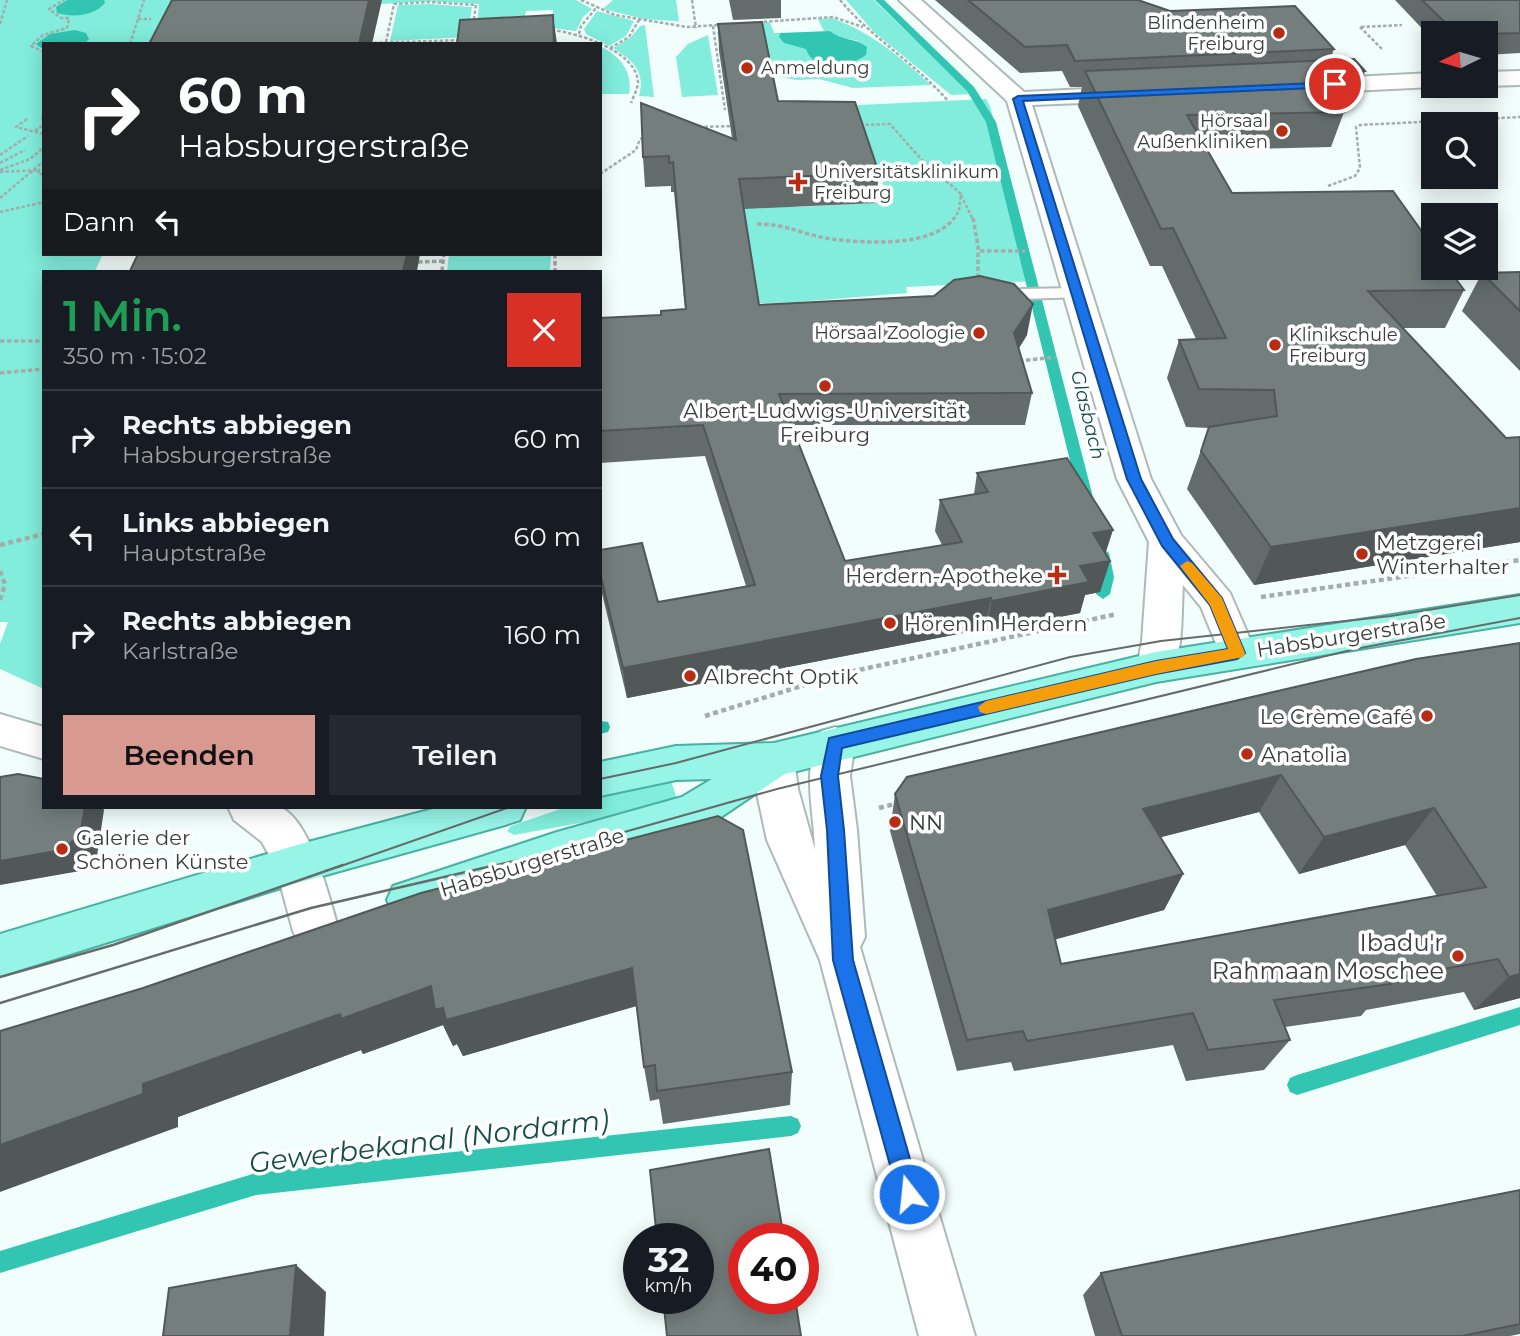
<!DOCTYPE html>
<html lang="de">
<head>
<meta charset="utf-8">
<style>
	body { margin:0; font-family:Montserrat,sans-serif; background:#242831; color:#f1f3f6; height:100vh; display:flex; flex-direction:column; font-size:26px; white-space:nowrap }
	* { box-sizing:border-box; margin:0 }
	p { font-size:23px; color:#9ea1a6 }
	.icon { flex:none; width:38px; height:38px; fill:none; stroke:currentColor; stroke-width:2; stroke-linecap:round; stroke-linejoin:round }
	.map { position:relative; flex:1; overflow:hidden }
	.details { position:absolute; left:42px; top:270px; width:560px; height:539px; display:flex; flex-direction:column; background:#171b24; border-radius:0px; box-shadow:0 4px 18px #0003 }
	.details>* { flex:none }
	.guide { position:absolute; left:42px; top:42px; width:560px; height:214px; border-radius:0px; box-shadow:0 4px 18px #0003; background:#202124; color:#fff; overflow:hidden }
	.needle { width:46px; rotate:265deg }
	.tools { position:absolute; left:1421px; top:21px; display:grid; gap:14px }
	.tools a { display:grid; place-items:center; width:77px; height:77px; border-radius:0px; background:#171b24; box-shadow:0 4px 18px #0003; font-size:35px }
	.speed { position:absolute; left:623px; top:1223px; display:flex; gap:14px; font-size:35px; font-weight:700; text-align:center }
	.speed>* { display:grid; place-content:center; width:91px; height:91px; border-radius:50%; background:#171b24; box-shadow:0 4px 18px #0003; line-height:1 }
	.speed small { font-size:18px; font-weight:400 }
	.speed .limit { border:10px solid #d22; background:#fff; color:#111 }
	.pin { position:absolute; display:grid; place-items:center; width:60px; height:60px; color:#fff; margin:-30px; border:4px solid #fff; border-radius:50%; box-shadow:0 2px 7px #0007 }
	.me { position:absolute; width:77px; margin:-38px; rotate:344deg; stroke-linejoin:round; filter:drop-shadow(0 0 5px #0008) }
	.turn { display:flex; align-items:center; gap:24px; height:147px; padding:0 21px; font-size:32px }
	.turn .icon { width:91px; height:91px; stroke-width:2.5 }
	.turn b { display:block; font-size:49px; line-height:60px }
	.then { display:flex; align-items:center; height:66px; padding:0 21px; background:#0003; gap:14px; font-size:26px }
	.round { display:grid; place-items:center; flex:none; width:74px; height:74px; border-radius:0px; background:#242831 }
	.headline { display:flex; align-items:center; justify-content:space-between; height:119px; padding:0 21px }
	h1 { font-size:42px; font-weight:600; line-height:52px; color:#1e9e55 }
	.action { display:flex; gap:14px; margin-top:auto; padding:14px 21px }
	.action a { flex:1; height:80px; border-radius:0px; background:#d79990; color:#111; font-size:28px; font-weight:600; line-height:80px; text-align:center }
	.action a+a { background:#242831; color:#f1f3f6 }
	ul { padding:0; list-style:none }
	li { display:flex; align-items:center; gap:21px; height:98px; padding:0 21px; border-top:2px solid #363941 }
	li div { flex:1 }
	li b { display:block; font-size:26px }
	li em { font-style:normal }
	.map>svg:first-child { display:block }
</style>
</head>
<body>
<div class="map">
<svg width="1520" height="1336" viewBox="0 0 1520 1336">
	<rect width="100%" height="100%" fill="#f2fefc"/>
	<path fill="#82eddc" d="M0 0H270L200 44H44V254H103L95 271H44V689L0 669V644L8 622H0Z
		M382 0H576L592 9 583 17 576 31 551 28 553 10 526 11 525 16 490 18 488 36 476 37 479 4 430 1 381 4Z
		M613 0H676L679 21 689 22 644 19 603 9Z
		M846 0H874L971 94 951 95 874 32Z
		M430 4 472 7 467 37 390 41 398 5Z
		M597 11 634 21 626 36 609 46 586 34 584 29Z
		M832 18C872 33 899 56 931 85L853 88 819 79 797 80 779 77 761 50 720 49 717 32 742 27V23L770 22 774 33H780L779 37C795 56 838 44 860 41L839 38 830 31H824L818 19Z
		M645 25 654 97 639 96C646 71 632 60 613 48L631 37 640 26Z
		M708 35 718 95 682 97 676 57 688 44Z
		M600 46C620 56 633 71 629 94H600Z
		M986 99 990 106 1037 281 906 287 907 293 797 302 685 307 683 294 752 290 737 189 797 207 888 202 880 173 838 106Z
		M449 254H551L550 271H447Z
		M669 775 679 805 514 835 507 831 511 826 566 807H600V795Z"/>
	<path fill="#31c5b2" d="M67 0H104L105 3C94 16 73 18 57 13L56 7Z
		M75 30 86 33 89 39 84 44H44V50L36 44 50 34Z
		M830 31C842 41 856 38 867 47L866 55C851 66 813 73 806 49L784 43 779 37 780 33Z"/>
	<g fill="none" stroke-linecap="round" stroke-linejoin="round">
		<path fill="#31c5b2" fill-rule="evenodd" d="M875 0H884L974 87 996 122 1094 501 1092 504 1087 506 1080 501 986 122 967 91Z
			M1102 548 1109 553 1114 577 1110 594 1103 599 1096 594 1100 577 1095 553Z
			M600 721 608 722 610 727 608 732 600 734Z
			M1520 1007V1025L1297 1095 1290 1092 1287 1085 1290 1078 1297 1075Z
			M791 1116 798 1119 801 1126 798 1133 791 1136 256 1195 0 1273V1251L256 1173Z"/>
		<defs>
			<path id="service" d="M1076 288 1082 289 1085 293 1082 297 1021 299 1012 294 1021 289Z"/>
			<path id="minor" d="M899 0H921L1024 92 1131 87 1139 89 1142 94 1139 99 1131 101 1032 105 1151 479 1181 535 1230 593 1256 653 1250 663 1237 667 1224 663 1201 607 1183 585C1181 615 1184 650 1170 677L1156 682 1142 677 1137 667 1142 641 1149 542 1117 479 1007 101Z
				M1520 71V85L1486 86V72Z
				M1433 73V86H1437L1433 87 1310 93 1302 91 1299 86 1302 81 1310 79Z
				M0 714 44 727V759L0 746Z
				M228 807C240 806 273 803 282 808 312 824 330 900 339 931L332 946 316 952 300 946 293 931 276 868 262 842 234 820Z"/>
			<path id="tertiary" d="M835 727 849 731 855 743 850 776 857 830 865 937 860 947 975 1336H919L820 960 767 840 756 789 754 760 760 748 774 743 788 748 794 760 798 789 815 850C814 810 801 769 821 731Z"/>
			<path id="primary" d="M1520 595V623L1156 682 785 774 709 825 557 870 409 920 393 914 387 900 393 886 557 832 682 797 712 779 676 780 600 796V762L676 746 774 743 1156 652Z
				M440 807H526L520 820 505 825 297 883 0 976V934L297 845Z"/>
		</defs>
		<use href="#service" stroke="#aebab7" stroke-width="4"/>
		<use href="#minor" stroke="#aebab7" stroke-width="4"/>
		<use href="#tertiary" stroke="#aebab7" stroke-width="4"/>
		<use href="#primary" stroke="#49b0a2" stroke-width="4"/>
		<path stroke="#a4adab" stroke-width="2.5" stroke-dasharray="3.5 2" stroke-linecap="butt" d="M581 0 615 15 687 27 833 17 863 27
			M692 0 696 28
			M840 0C873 39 915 63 948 101
			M138 19H151
			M0 24 7 0
			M713 26 725 110
			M1360 27 1383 50
			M1361 27 1402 25
			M552 30C577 33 636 50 638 82 638 89 633 97 631 103
			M579 34 581 26 596 8
			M386 42 394 4 430 2 476 5 473 24
			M368 43 464 40
			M130 44 144 0
			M610 48 629 37 639 20
			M44 52 31 46 43 35 67 28 69 18H61L49 9 64 0
			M44 113 41 117 44 120
			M27 119 16 127 43 134
			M860 125 890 124 921 159 961 194 959 211 953 220
			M699 127 736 126
			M35 131 44 124
			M0 155 28 136
			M0 163 25 150
			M0 170 30 159 44 147
			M0 172 39 170 38 173 44 175
			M600 174 636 150 640 139 646 137
			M1328 186 1355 176 1360 168 1356 127 1360 125 1520 117
			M961 195 973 220
			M0 198 44 161
			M0 212 44 202"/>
		<path stroke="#a4adab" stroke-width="3.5" stroke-dasharray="4.5 2.5" stroke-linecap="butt" d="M973 218 978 246V280
			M757 224C786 224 799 233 825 238 858 243 932 249 954 218
			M980 251H1025
			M555 254V271
			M418 262 443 261
			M442 271 444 254
			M0 341H44
			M1019 361 1055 357
			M0 373 44 369"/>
		<path stroke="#a4adab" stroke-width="4.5" stroke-dasharray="5 3.5" stroke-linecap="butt" d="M0 545 44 534
			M0 571 5 584 0 600
			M1261 597 1520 560
			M705 716 840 674 1117 614
			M879 808 898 803"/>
		<use href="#service" fill="#fff" fill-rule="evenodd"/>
		<use href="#minor" fill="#fff" fill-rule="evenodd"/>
		<use href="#tertiary" fill="#fff" fill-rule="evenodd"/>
		<use href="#primary" fill="#97f5e8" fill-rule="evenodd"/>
		<path stroke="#666c6b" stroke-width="2" d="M600 779 676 763 1070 657 1161 641 1391 616 1520 595
			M338 867 510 807
			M488 867 557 851 777 789 1355 649 1520 618"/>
		<path stroke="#666c6b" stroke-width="2.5" d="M0 977 113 945 343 865
			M0 1003 311 908 496 865"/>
	</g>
	<path fill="#646c6b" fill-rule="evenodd" d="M729 0H781V18L733 20Z
		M935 0H1138L1170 11 1334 49 1330 60 1365 71 1352 106 1341 107 1344 112 1331 147 1207 150 1232 193 1464 290 1445 328H1403L1506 438 1520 437V542L1254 585 1187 489 1209 428 1186 427 1167 378 1179 340 1196 339 1162 266H1150L1078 106 1082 87H1070L1062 71 1020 73Z
		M1395 0H1520V53L1486 55V33H1433V40Z
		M718 24 778 101 879 173 876 203 744 209 759 305 1027 335 1019 348 1032 393 1025 425H791L845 561 942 545 935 531 940 500 974 494 977 473 1105 554 1110 561 1100 592 1085 595 1080 613 985 631 984 629 627 698 600 585V550L658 602 746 586 705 456 600 463V318L661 315 685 309 674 192H671V186L645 187 643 157 732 138 719 51Z
		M1520 272V371L1462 311 1482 273Z
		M1520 643V998L1474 1010 1464 992 1366 1010 1361 1016 1285 1027 1290 1040 1264 1070 1186 1081 1173 1045 1014 1071 1011 1062 957 1071 890 831 895 794ZM1259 812 1299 874 1405 845 1437 896 1061 964 1055 939 1164 910 1183 874 1160 837Z
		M421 893 792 1072 790 1105 663 1124 659 1099 650 1101 644 1067 637 1006 463 1056 457 1044 453 1046 443 1025 363 1054 361 1050 178 1117V1127L143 988Z
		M1520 1190V1334L1510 1336H1095L1083 1295 1101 1273Z"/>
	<path fill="#515857" d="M369 0H382L372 44H359Z
		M553 15 557 44H554Z
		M407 254H420L417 271H403Z
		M1033 304 1027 335 1009 364 1014 333Z
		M1520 508V542L1254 585 1271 547Z
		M1113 530 1103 561 1093 533Z
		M1110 561 1100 592 1085 595 1080 613 985 631 992 601 1080 566Z
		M991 598 984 629 627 698 623 668Z
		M1281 775 1259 812 1127 846 1143 809Z
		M85 807H102L104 810 97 856 80 871 0 885V861Z
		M1434 808 1405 845 1299 874 1324 837Z
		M1183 874 1164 910 1035 945 1048 910Z
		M632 968 639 1005 463 1056 457 1044 453 1046 443 1025 363 1054 361 1050 178 1117V1127L0 1192V1145L143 1084 340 1014 431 986Z
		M1520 974V998L1474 1010 1509 977Z
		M296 1265 326 1292 324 1336H290Z"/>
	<path fill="#747e7c" stroke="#515857" stroke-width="2" fill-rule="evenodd" d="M172 0H369L359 44H149Z
		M968 0H1138L1170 11 1295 6 1334 49 1075 61 1067 45 1025 47Z
		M1422 0H1520V33L1486 34 1456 33Z
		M553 15 554 44H457L460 20Z
		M762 22 778 101 855 102 879 173 739 179 759 305 934 296 954 280 980 276 1014 284 1033 304 1014 333 1032 393 779 394 845 561 962 542 940 500 988 492 977 473 1067 458 1113 530 1093 533 1110 561 1080 566 1089 582 992 601 991 598 623 668 600 573V550L642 543 658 602 755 585 703 425 600 431V318L661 315V311L686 309 673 162 669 163V156L643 157 641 103 736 140 718 24Z
		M1354 59 1365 71 1316 74 1344 112 1187 115 1232 193 1393 191 1433 247V268H1448L1464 290 1368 291 1506 438 1520 437V508L1271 547 1201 451 1209 427 1277 416 1274 390 1199 389 1179 340 1226 338 1173 228 1161 229 1085 71Z
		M138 254H407L403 271H130Z
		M1520 272V311L1482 273Z
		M1520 643V974L1509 977 1498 959 1388 979 1391 984 1274 1000 1290 1040 1208 1050 1193 1013 1027 1041 1023 1031 967 1040 895 794 907 777 1416 659ZM1281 775 1324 837 1434 808 1486 887 1061 964 1048 910 1183 874 1143 809Z
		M18 774 44 779V807H85L80 835 62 850 0 861V777Z
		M718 816 743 830 792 1072 657 1091 655 1065 644 1067 632 968 446 1020 443 1008 435 1010 431 986 341 1019 340 1014 143 1084V1094L0 1145V1031L143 988 421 893Z
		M769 1149 784 1239H744V1298H795L801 1336H667L663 1298H698V1239H657L650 1170Z
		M1520 1190V1324L1462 1336H1122L1101 1273Z
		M296 1265 290 1336H163L169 1288Z"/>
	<path fill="#1a73e8" stroke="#114b97" stroke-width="2" d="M1339 82V86L1335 87 1023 101 1141 479 1173 539 1222 598 1245 653 1237 659 1156 674 842 748 838 776 844 830 853 960 920 1194 917 1201 909 1204 901 1201 898 1194 833 960 827 830 821 776 829 738 1156 661 1228 649 1210 605 1162 546 1127 479 1013 99 1018 96Z"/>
	<path fill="#f59e0b" d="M1187 561 1192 563 1222 598 1245 653 1243 657 1156 674 986 714 980 712 978 707 986 701 1156 661 1228 649 1210 605 1180 566Z"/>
	<g fill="#b82c13" stroke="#fff" stroke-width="2.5">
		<circle cx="1279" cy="33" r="7"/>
		<circle cx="747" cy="68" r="7"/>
		<circle cx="1282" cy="131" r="7"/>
		<path d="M794.5 171.5h7v7h7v7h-7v7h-7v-7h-7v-7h7z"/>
		<circle cx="979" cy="333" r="7"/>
		<circle cx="1275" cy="345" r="7"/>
		<circle cx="825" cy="386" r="7"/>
		<circle cx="1362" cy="554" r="7"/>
		<path d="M1053.5 564.5h7v7h7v7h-7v7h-7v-7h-7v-7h7z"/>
		<circle cx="890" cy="623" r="7"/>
		<circle cx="690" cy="676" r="7"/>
		<circle cx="1427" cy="716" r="7"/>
		<circle cx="1247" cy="754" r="7"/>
		<circle cx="895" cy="822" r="7"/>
		<circle cx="62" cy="849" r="7"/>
		<circle cx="1458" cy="956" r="7"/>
	</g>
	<g text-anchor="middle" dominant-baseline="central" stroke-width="7" stroke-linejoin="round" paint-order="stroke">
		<g font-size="18" fill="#393e3d" stroke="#fff" text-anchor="end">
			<text x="1265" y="23">Blindenheim<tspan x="1265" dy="21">Freiburg</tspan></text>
			<text x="761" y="68" text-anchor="start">Anmeldung</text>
			<text x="1268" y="121">Hörsaal<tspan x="1268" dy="21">Außenkliniken</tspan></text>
			<text x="814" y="172" text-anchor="start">Universitätsklinikum<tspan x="814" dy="21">Freiburg</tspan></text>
			<text x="965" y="333">Hörsaal Zoologie</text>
			<text x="1289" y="335" text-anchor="start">Klinikschule<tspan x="1289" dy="21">Freiburg</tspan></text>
		</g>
		<g font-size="19" font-style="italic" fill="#134f47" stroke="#fff">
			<text transform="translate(1088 415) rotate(76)">Glasbach</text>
		</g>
		<g font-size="21" fill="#393e3d" stroke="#fff" text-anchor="start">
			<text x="825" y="410" text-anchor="middle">Albert-Ludwigs-Universität<tspan x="825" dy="24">Freiburg</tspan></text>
			<text x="1376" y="542">Metzgerei<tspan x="1376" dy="24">Winterhalter</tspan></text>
			<text x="1043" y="575" text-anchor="end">Herdern-Apotheke</text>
			<text x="904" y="623">Hören in Herdern</text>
			<text x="704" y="676">Albrecht Optik</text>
			<text x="1413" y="716" text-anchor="end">Le Crème Café</text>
			<text x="1261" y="754">Anatolia</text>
			<text x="909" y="822">NN</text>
			<text x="76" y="837">Galerie der<tspan x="76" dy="24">Schönen Künste</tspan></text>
		</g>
		<g font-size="21" fill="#393e3d" stroke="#fff">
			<text transform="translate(1351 635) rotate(-9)">Habsburgerstraße</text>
			<text transform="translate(532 862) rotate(-17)">Habsburgerstraße</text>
		</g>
		<g font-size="24" fill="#393e3d" stroke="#fff" text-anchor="end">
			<text x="1444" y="942">Ibadu'r<tspan x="1444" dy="28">Rahmaan Moschee</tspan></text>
		</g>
		<g font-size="28" font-style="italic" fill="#134f47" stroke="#fff">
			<text transform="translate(429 1141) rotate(-7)">Gewerbekanal (Nordarm)</text>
		</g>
	</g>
</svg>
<div class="tools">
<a><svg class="needle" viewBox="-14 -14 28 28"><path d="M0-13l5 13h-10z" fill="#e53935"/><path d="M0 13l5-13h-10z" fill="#9ea1a6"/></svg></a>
<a><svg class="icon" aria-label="search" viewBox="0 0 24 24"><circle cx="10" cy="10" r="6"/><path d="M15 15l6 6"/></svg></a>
<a><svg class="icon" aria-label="layers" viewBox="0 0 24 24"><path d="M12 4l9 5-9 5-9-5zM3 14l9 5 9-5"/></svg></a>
</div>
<div class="speed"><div>32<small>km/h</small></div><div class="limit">40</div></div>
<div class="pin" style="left:1335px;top:84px;background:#d93025"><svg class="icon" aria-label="arrive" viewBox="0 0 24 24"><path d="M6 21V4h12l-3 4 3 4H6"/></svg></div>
<svg class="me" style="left:909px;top:1194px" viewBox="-20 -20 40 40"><circle r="17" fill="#1a73e8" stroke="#fff" stroke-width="3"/><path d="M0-11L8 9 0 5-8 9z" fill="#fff"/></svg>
<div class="guide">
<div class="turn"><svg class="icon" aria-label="right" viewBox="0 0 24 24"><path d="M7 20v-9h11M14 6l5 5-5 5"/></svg><div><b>60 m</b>Habsburgerstraße</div></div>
<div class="then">Dann<svg class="icon" aria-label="left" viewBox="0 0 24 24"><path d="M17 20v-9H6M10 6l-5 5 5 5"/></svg></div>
</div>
<section class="details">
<div class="headline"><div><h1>1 Min.</h1><p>350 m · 15:02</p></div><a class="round" style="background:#d93025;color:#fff"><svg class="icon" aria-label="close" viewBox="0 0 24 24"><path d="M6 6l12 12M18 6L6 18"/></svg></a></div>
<ul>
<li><svg class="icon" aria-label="right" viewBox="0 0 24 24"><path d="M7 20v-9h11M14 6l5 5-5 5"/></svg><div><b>Rechts abbiegen</b><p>Habsburgerstraße</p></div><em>60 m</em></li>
<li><svg class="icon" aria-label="left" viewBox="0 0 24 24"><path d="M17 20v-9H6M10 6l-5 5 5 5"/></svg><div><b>Links abbiegen</b><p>Hauptstraße</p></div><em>60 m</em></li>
<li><svg class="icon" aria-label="right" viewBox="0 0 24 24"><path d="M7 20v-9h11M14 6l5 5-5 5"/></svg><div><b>Rechts abbiegen</b><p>Karlstraße</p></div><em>160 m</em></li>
</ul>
<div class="action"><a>Beenden</a><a>Teilen</a></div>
</section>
</div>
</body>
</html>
